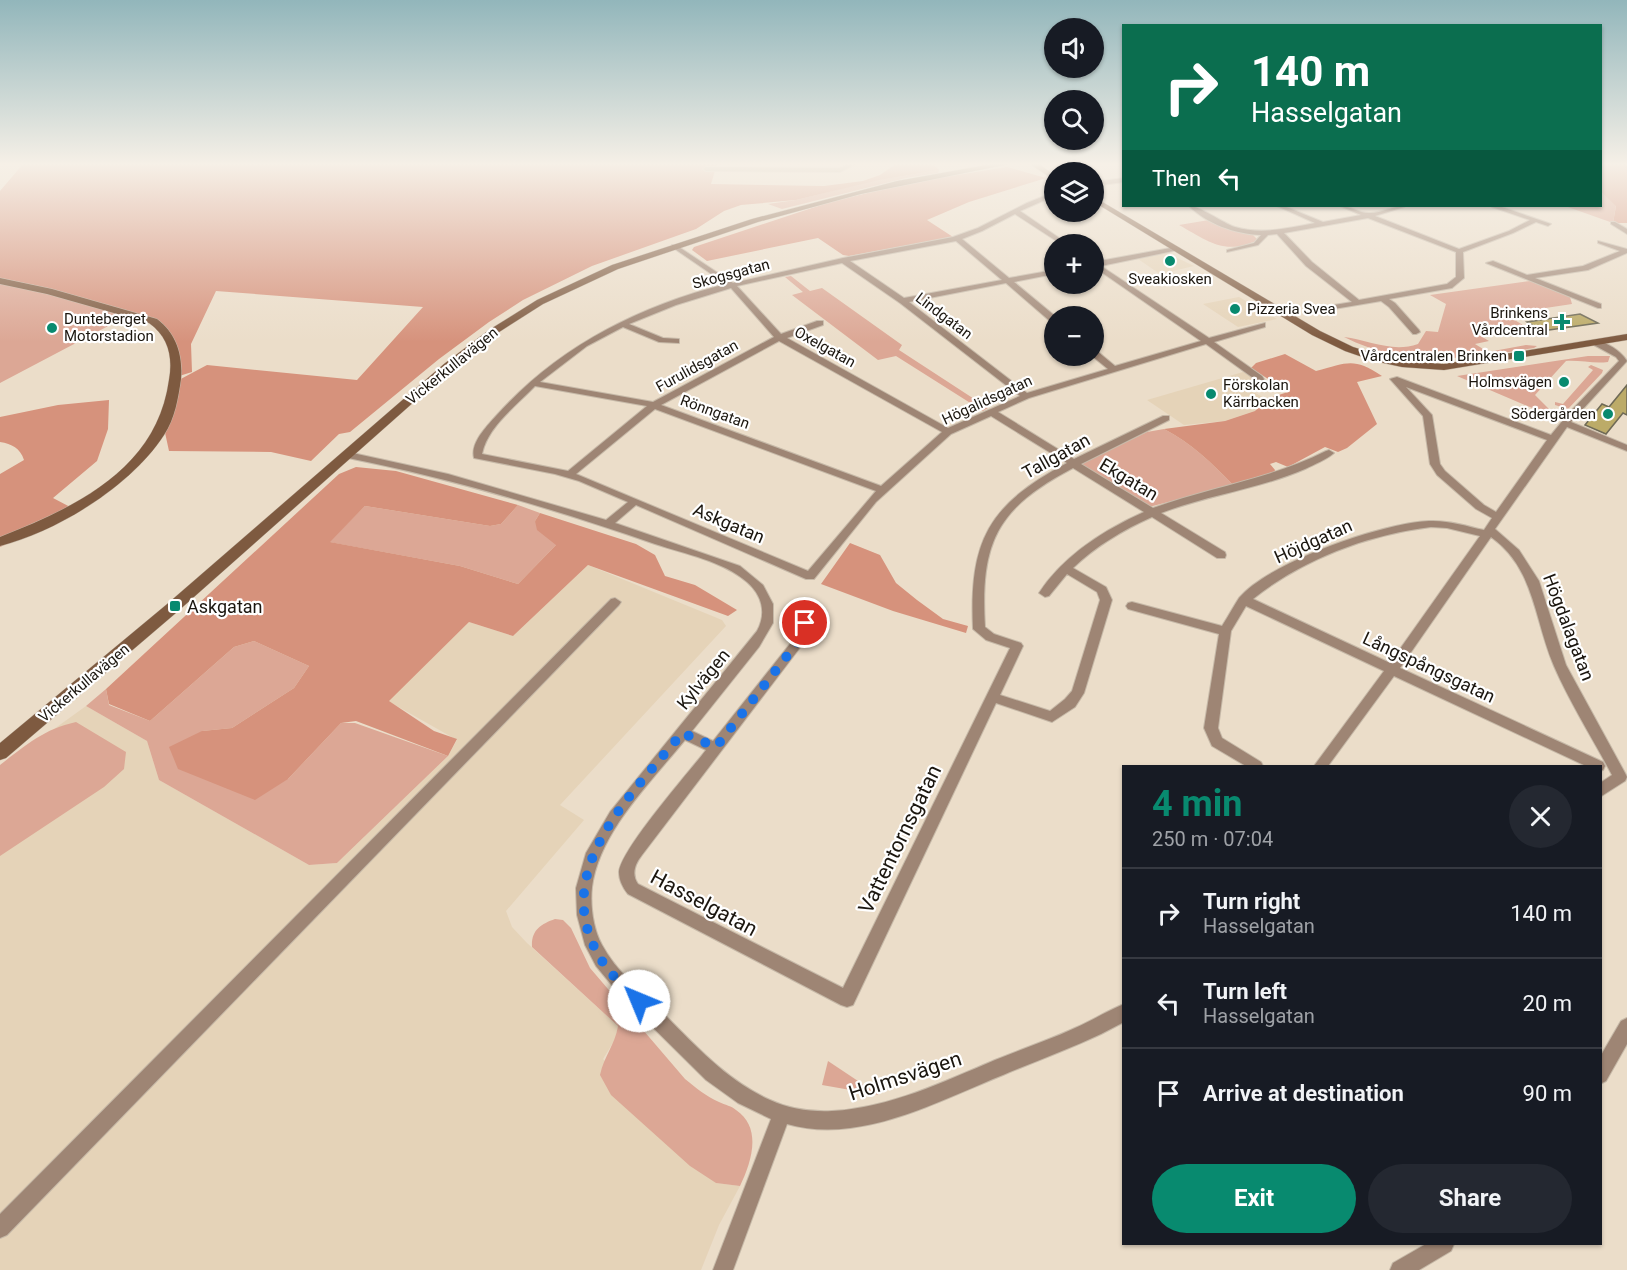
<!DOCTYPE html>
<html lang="en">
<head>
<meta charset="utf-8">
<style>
	body { margin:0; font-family:Roboto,sans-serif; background:#242831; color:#f1f3f6; height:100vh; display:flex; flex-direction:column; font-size:22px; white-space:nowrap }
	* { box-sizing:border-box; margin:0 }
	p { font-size:20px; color:#9ea1a6 }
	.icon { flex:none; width:33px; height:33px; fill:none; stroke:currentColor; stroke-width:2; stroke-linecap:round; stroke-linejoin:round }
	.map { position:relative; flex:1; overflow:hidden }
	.panel { position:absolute; left:1122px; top:765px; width:480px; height:480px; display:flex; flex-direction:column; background:#171b24; border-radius:0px; box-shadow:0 2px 4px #0004 }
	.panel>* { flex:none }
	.hud { position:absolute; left:1122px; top:24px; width:480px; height:183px; border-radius:0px; box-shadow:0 2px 4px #0004; background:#0b6e4f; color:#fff; overflow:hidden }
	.controls { position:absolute; left:1044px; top:18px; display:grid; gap:12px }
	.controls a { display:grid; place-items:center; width:60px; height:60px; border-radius:50%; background:#171b24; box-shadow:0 2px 4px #0004; font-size:30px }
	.pin { position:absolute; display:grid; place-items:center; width:51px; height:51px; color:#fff; margin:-26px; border:3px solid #fff; border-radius:50%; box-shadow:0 2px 6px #0007 }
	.me { position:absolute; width:66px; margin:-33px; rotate:315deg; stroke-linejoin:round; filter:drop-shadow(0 0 4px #0008) }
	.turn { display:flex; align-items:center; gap:21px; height:126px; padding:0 30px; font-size:27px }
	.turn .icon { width:78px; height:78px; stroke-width:2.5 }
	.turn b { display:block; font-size:42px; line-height:51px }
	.then { display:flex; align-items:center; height:57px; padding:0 30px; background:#0003; gap:12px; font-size:22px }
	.round { display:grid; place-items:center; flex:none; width:63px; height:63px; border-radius:32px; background:#242831 }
	.headline { display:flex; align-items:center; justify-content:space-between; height:102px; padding:0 30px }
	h1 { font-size:36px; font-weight:700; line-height:45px; color:#088a6f }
	.action { display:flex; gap:12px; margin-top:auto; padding:12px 30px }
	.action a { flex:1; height:69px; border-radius:36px; background:#088a6f; color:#fff; font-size:24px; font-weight:700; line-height:69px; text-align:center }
	.action a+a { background:#242831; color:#f1f3f6 }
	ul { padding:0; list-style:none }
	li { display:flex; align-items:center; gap:18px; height:90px; padding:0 30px; border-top:2px solid #363941 }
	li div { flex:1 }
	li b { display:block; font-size:22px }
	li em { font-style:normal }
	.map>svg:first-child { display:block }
</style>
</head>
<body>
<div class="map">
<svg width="1627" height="1270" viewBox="0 0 1627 1270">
	<rect width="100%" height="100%" fill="#ebddc9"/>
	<path fill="#e5d3b8" d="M1167 253 1194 266 1160 274 1138 259Z
		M1239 297 1277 319 1238 327 1203 304Z
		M1243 372 1253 377 1250 390 1266 399 1255 411 1225 421 1184 425 1147 400Z
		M588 565 722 620 726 626 560 805 584 820 506 911 512 927 527 943 618 1026 616 1038 603 1059 716 1183 740 1186 719 1225 701 1270H0V768L86 706 147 741 159 780 309 865 337 863 448 756 457 740 388 701 469 622 513 636Z"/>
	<path fill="#dca795" d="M939 170 938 173 906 178 782 209 768 204 796 200 872 181Z
		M1601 192 1616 205 1613 223 1565 206H1600Z
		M1209 220 1253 235 1258 240C1224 256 1208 241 1179 225Z
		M791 276 810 291 822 288 902 345 899 350 988 408 983 411 896 356 878 360 792 295 803 292 785 277Z
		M1530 281 1570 297 1572 304 1505 314 1526 327 1483 329 1479 335 1489 341 1475 344 1488 352 1526 345 1537 346 1534 348C1469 359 1405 368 1344 337 1369 340 1392 353 1418 344L1426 331 1438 332 1446 304 1430 295Z
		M0 283 34 285 131 314 0 383Z
		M1588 356H1610L1608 362C1594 364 1580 360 1566 361L1535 395 1549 409 1561 416 1558 419 1457 376Z
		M1591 365 1603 370 1602 373 1568 409 1555 405V402L1563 404 1593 370 1588 367Z
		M1164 429C1191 443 1212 463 1233 485L1149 507 1078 466 1147 432Z
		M518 505 540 513 535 521 557 544 518 584 460 566 329 542 365 506 490 526 501 524Z
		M254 641 309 666 294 688 232 728 202 731 288 779 341 723H355L448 756 337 863 309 865 159 780 147 741 86 706 106 689 109 705 150 721 234 647Z
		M76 722 126 752 124 769 104 787 0 856V765C26 745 44 729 76 722Z
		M555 919 563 920 571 928 590 968 685 1079C696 1088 706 1096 719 1102 725 1105 732 1106 736 1110 763 1128 751 1163 740 1186L716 1183 690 1166 611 1095 600 1075C604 1056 615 1045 618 1026L532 947C531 930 541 924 555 919Z
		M828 1061 879 1095 822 1085Z"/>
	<path fill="#d6927c" d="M23 164H717L711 184 824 186 863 181 880 175 896 164H933L939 170 879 180 796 200 741 205 724 211 696 229 592 266 523 300 489 322 439 359 350 432 339 434 311 461 271 452 169 451 164 428 177 381 207 365 357 380 423 307 216 291 191 344 192 372 176 377 171 338 147 320 34 285 0 281V191Z
		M1601 164H1627V223H1613L1616 206 1601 192Z
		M1007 167 1046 178 969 202 927 220 953 237 849 256 843 255 818 238 707 261 692 250 694 247 830 202 913 182Z
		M1285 354 1316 371C1348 363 1353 357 1382 376L1357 382 1377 424 1347 448 1338 452 1325 447 1288 467 1276 462 1270 464 1275 470 1273 475 1233 485C1212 463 1191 443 1164 429L1225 421 1255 411 1266 399 1288 392 1251 368 1256 363Z
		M109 400 108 429 97 461 53 498 74 509 32 533 0 547V474L24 460C20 448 12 444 0 442V417L58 405Z
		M356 467 396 471 518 505 501 524 490 526 365 506 330 542 460 566 518 584 556 545 537 530 535 521 540 513 636 544 655 555 665 576 695 585 737 610 728 616 588 565 513 636 469 622 389 701 434 731 457 739 448 756 356 721 341 723 288 779 255 800 178 769 169 747 202 731 232 728 294 688 309 666 254 641 234 647 150 721 109 704 106 689 339 474Z
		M850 543 880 555 896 583 917 600 943 619 968 626 966 633 893 611 821 584Z"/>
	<path fill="#bcab68" stroke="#6f6a56" stroke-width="1.5" d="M1580 314 1598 323 1542 331 1527 322Z
		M1627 385V415L1623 413 1606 434 1585 425 1602 404 1609 407Z"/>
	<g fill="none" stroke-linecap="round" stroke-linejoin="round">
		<defs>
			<path id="street" d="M849 164H856L840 172 706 171 703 169 706 167 839 168Z
				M1124 178V182L1094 186V182Z
				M1054 192V196L1020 211 1068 244H1061L1015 214 982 231 962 239 1009 278 1054 270V274L1014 282 1055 316 1054 322H1051L1006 283 909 302 1027 393 1108 369 1092 356H1094V351H1097L1115 366 1201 341 1094 267V262L1176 247 1180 249 1178 250 1101 266 1209 338 1265 323V327L1214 342 1262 376 1269 387 1265 390 1262 389 1256 380 1206 344 1029 398 998 412 1074 459 1163 416H1169V420L1081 464 1153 508C1210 487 1271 479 1326 451L1329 450 1334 453C1326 460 1315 464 1305 469 1259 489 1208 495 1161 513L1225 552 1226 555 1225 558H1217L1152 517C1123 530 1096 546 1073 568L1106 587 1112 600 1084 693 1075 707 1052 722 996 703 853 1005 847 1007 841 1005 628 894C623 888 619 880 619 872 621 849 689 772 706 750L685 740C651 782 599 832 592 887 590 905 593 929 602 945 616 971 641 992 662 1012 695 1045 726 1080 770 1100 789 1109 811 1112 832 1111 889 1108 943 1082 995 1060 1022 1049 1049 1040 1075 1028 1091 1021 1107 1011 1124 1004V1022L1101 1034C1069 1049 1036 1061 1003 1075 938 1101 860 1145 787 1124L733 1270H713L771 1119 738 1103 706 1080 620 995 596 966 585 945 577 915 576 888 586 853 610 812 757 631C767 613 762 595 747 582 723 561 685 554 655 544 554 509 453 479 348 458L343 455 348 452 448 474 606 520 628 502 579 481 555 474 474 458C470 443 487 426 496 416 557 348 636 307 726 284L672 247V245H676L733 283 843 258 953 237 978 228 1027 203ZM956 241 1002 280 904 298 850 261ZM842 263 900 303 1020 396 948 428 787 338 823 325V321H817L781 334 737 286ZM731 288 774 337 653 402 540 382 587 346 623 327 659 342 679 343V339L663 338 629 324 676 305ZM779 341 942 432 881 486 661 405ZM535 386 647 406 568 471 482 454C487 427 517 405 535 386ZM655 409 876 491 808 571 576 474ZM991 416 1067 463C988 505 969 541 973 629L986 640 1010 648 843 988 638 884C631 874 635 864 642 855L805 641 811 631V623L805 619 801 620 797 635 713 741 692 731 759 647 773 623V604L763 585 740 566 615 523 636 505 806 579H814L876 502 951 434ZM1073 468 1144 512C1104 530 1064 555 1039 593L1045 597 1049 596 1067 574 1097 592 1100 600 1072 691 1065 699 1050 711 1000 695 1023 646 1021 643 994 634 985 627C980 542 997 508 1073 468Z
				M1189 206C1198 205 1223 223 1235 227 1262 235 1288 228 1315 223L1277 206H1284L1323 222 1361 215 1340 206C1351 206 1360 214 1370 213 1382 213 1393 206 1405 206L1404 207 1375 216 1459 249 1509 231 1530 220 1492 207 1491 206H1499L1551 224 1548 226 1536 222 1513 233 1463 252 1464 278 1452 288 1389 299 1395 303 1419 330 1420 332 1416 334H1413L1389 307 1381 301 1316 312V308L1352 302 1306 266 1277 234 1268 235 1258 245 1227 252V250L1254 243 1261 235C1235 234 1207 224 1189 206ZM1368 218 1456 252V277L1447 284 1359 300 1312 262 1284 233Z
				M1611 222H1615L1627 229V234L1611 224Z
				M1598 241 1627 249V253L1588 270 1535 278 1601 304V308H1598L1486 263 1493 261 1527 275 1583 266 1620 251 1598 243Z
				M1594 341C1606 341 1621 351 1627 361L1571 422 1627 445V451L1567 427 1495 529 1519 550 1539 581 1566 665 1625 773 1627 777 1625 781 1600 797V783L1612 775C1593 739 1570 703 1554 666 1534 620 1535 568 1491 537L1400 668 1603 762 1605 766 1603 770 1600 771V766H1586L1394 676 1328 766H1314L1384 671 1246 606 1231 631 1218 728 1222 738 1261 762 1263 766H1246L1212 746 1204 728 1219 634 1128 609 1126 606 1128 603 1132 602 1222 626C1228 617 1233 607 1239 598 1269 562 1383 523 1429 521 1448 520 1466 526 1484 530L1492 518 1476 509 1437 475 1430 464 1423 416 1390 379 1397 377 1551 435 1568 414 1619 361 1616 357 1594 345ZM1406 387 1547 440 1496 512 1484 505 1445 471 1440 464 1432 415ZM1431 527 1447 528 1480 536 1390 663 1253 599C1303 559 1367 535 1431 527Z
				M615 598 621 602 619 605 7 1235 0 1238V1214L611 599Z
				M1627 1018V1044L1606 1081 1600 1084V1057L1621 1021Z
				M1426 1244H1454L1451 1251 1419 1270H1390L1393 1263Z"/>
			<path id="secondary" d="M992 164H1009L861 194 758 222 618 269 543 304 496 334 451 369 177 612 6 758 0 760V743L166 605 444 364 489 330 537 300 612 265 752 219 897 181Z
				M1030 164H1039L1054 175V180Z
				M1094 197 1320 331 1353 347 1381 356 1402 361 1444 364 1627 334V340L1444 370 1402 367 1374 361 1345 351 1312 335 1094 202Z
				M0 278 52 289 157 319C176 333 183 355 181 379 178 399 175 418 164 435 131 486 58 531 0 546V537C76 507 157 469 169 380 173 358 169 337 149 323L47 294 0 284Z"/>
		</defs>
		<use href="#street" stroke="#c6b9a8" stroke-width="2"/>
		<use href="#secondary" stroke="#c6b9a8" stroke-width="1"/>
		<use href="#street" fill="#9e8574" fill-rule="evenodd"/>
		<use href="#secondary" fill="#7e5a40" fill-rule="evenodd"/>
	</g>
	<linearGradient id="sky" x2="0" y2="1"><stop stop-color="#92b6bb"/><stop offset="0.48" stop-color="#f6f0e7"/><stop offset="1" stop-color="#f6f0e7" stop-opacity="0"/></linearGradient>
	<rect width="1627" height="342" fill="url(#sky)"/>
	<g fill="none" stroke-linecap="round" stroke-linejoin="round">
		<path stroke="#1a73e8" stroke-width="10" stroke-dasharray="0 18" d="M639 1001C626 989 612 976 602 961 546 873 631 796 682 733L716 747 801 638 805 631V623"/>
	</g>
	<g fill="#088a6f" stroke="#fff" stroke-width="2">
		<circle cx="1170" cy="261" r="6"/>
		<circle cx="1235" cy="309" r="6"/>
		<path d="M1559 313h6v6h6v6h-6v6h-6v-6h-6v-6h6z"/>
		<circle cx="52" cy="328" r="6"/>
		<rect x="1513" y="350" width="12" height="12" rx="3"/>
		<circle cx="1564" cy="382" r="6"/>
		<circle cx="1211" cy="394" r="6"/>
		<circle cx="1608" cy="414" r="6"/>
		<rect x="169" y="600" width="12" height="12" rx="3"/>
	</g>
	<g text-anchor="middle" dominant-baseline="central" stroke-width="4.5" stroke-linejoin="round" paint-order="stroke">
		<g font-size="15" fill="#1b160f" stroke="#fff">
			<text transform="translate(731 274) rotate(-15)">Skogsgatan</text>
			<text transform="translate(944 316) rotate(37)">Lindgatan</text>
			<text transform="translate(825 347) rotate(29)">Oxelgatan</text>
			<text transform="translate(452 366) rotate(-39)">Vickerkullavägen</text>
			<text transform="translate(697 366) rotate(-29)">Furulidsgatan</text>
			<text transform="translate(987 400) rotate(-25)">Högalidsgatan</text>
			<text transform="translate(715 412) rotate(20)">Rönngatan</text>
			<text transform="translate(84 683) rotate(-40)">Vickerkullavägen</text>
		</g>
		<g font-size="15" fill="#1b160f" stroke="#fff" text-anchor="end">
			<text x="1170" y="279" text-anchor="middle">Sveakiosken</text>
			<text x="1247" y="309" text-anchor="start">Pizzeria Svea</text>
			<text x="1548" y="313">Brinkens<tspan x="1548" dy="17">Vårdcentral</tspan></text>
			<text x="64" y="319" text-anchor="start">Dunteberget<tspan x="64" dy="17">Motorstadion</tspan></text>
			<text x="1507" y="356">Vårdcentralen Brinken</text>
			<text x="1552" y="382">Holmsvägen</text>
			<text x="1223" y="385" text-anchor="start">Förskolan<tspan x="1223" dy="17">Kärrbacken</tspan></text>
			<text x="1596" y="414">Södergården</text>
		</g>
		<g font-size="18" fill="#1b160f" stroke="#fff">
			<text transform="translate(1056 456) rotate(-29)">Tallgatan</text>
			<text transform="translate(1129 479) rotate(31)">Ekgatan</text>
			<text transform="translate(729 523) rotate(23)">Askgatan</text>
			<text transform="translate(1313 541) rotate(-24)">Höjdgatan</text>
			<text transform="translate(1569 627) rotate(69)">Högdalagatan</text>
			<text transform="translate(1429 667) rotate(25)">Långspångsgatan</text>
			<text transform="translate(703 679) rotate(-51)">Kylvägen</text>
		</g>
		<g font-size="18" fill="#1b160f" stroke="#fff" text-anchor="start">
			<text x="187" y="606">Askgatan</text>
		</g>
		<g font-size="21" fill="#1b160f" stroke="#fff">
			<text transform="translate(900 839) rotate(-64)">Vattentornsgatan</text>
			<text transform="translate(704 903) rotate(28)">Hasselgatan</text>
			<text transform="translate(905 1076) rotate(-18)">Holmsvägen</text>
		</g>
	</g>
</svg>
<div class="controls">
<a><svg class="icon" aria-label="sound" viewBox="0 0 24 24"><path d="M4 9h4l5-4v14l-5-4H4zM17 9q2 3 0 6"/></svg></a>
<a><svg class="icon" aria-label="search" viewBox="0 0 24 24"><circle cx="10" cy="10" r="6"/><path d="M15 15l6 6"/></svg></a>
<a><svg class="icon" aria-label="layers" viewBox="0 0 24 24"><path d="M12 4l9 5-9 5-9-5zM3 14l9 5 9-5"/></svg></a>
<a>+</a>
<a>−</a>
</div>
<div class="pin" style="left:805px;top:623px;background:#d93025"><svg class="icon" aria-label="arrive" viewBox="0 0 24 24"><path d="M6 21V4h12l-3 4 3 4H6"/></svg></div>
<svg class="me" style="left:639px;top:1001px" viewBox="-20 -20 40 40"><circle r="19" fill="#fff"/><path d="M0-13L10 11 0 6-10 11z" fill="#1a73e8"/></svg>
<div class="hud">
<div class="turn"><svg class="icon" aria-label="right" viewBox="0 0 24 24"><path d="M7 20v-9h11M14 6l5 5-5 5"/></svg><div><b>140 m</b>Hasselgatan</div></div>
<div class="then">Then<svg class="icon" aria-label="left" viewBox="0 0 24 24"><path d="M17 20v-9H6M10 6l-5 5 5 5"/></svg></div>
</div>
<section class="panel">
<div class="headline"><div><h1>4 min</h1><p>250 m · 07:04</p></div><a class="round"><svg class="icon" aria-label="close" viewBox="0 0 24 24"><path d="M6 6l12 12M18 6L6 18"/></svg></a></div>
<ul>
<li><svg class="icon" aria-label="right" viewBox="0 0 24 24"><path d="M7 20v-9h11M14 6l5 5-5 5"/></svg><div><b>Turn right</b><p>Hasselgatan</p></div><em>140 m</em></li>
<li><svg class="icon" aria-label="left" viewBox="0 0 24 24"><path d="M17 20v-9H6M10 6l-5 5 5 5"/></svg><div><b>Turn left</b><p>Hasselgatan</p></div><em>20 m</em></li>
<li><svg class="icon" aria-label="arrive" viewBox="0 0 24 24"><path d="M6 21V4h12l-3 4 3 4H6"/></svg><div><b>Arrive at destination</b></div><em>90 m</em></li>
</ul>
<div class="action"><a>Exit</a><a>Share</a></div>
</section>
</div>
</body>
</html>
